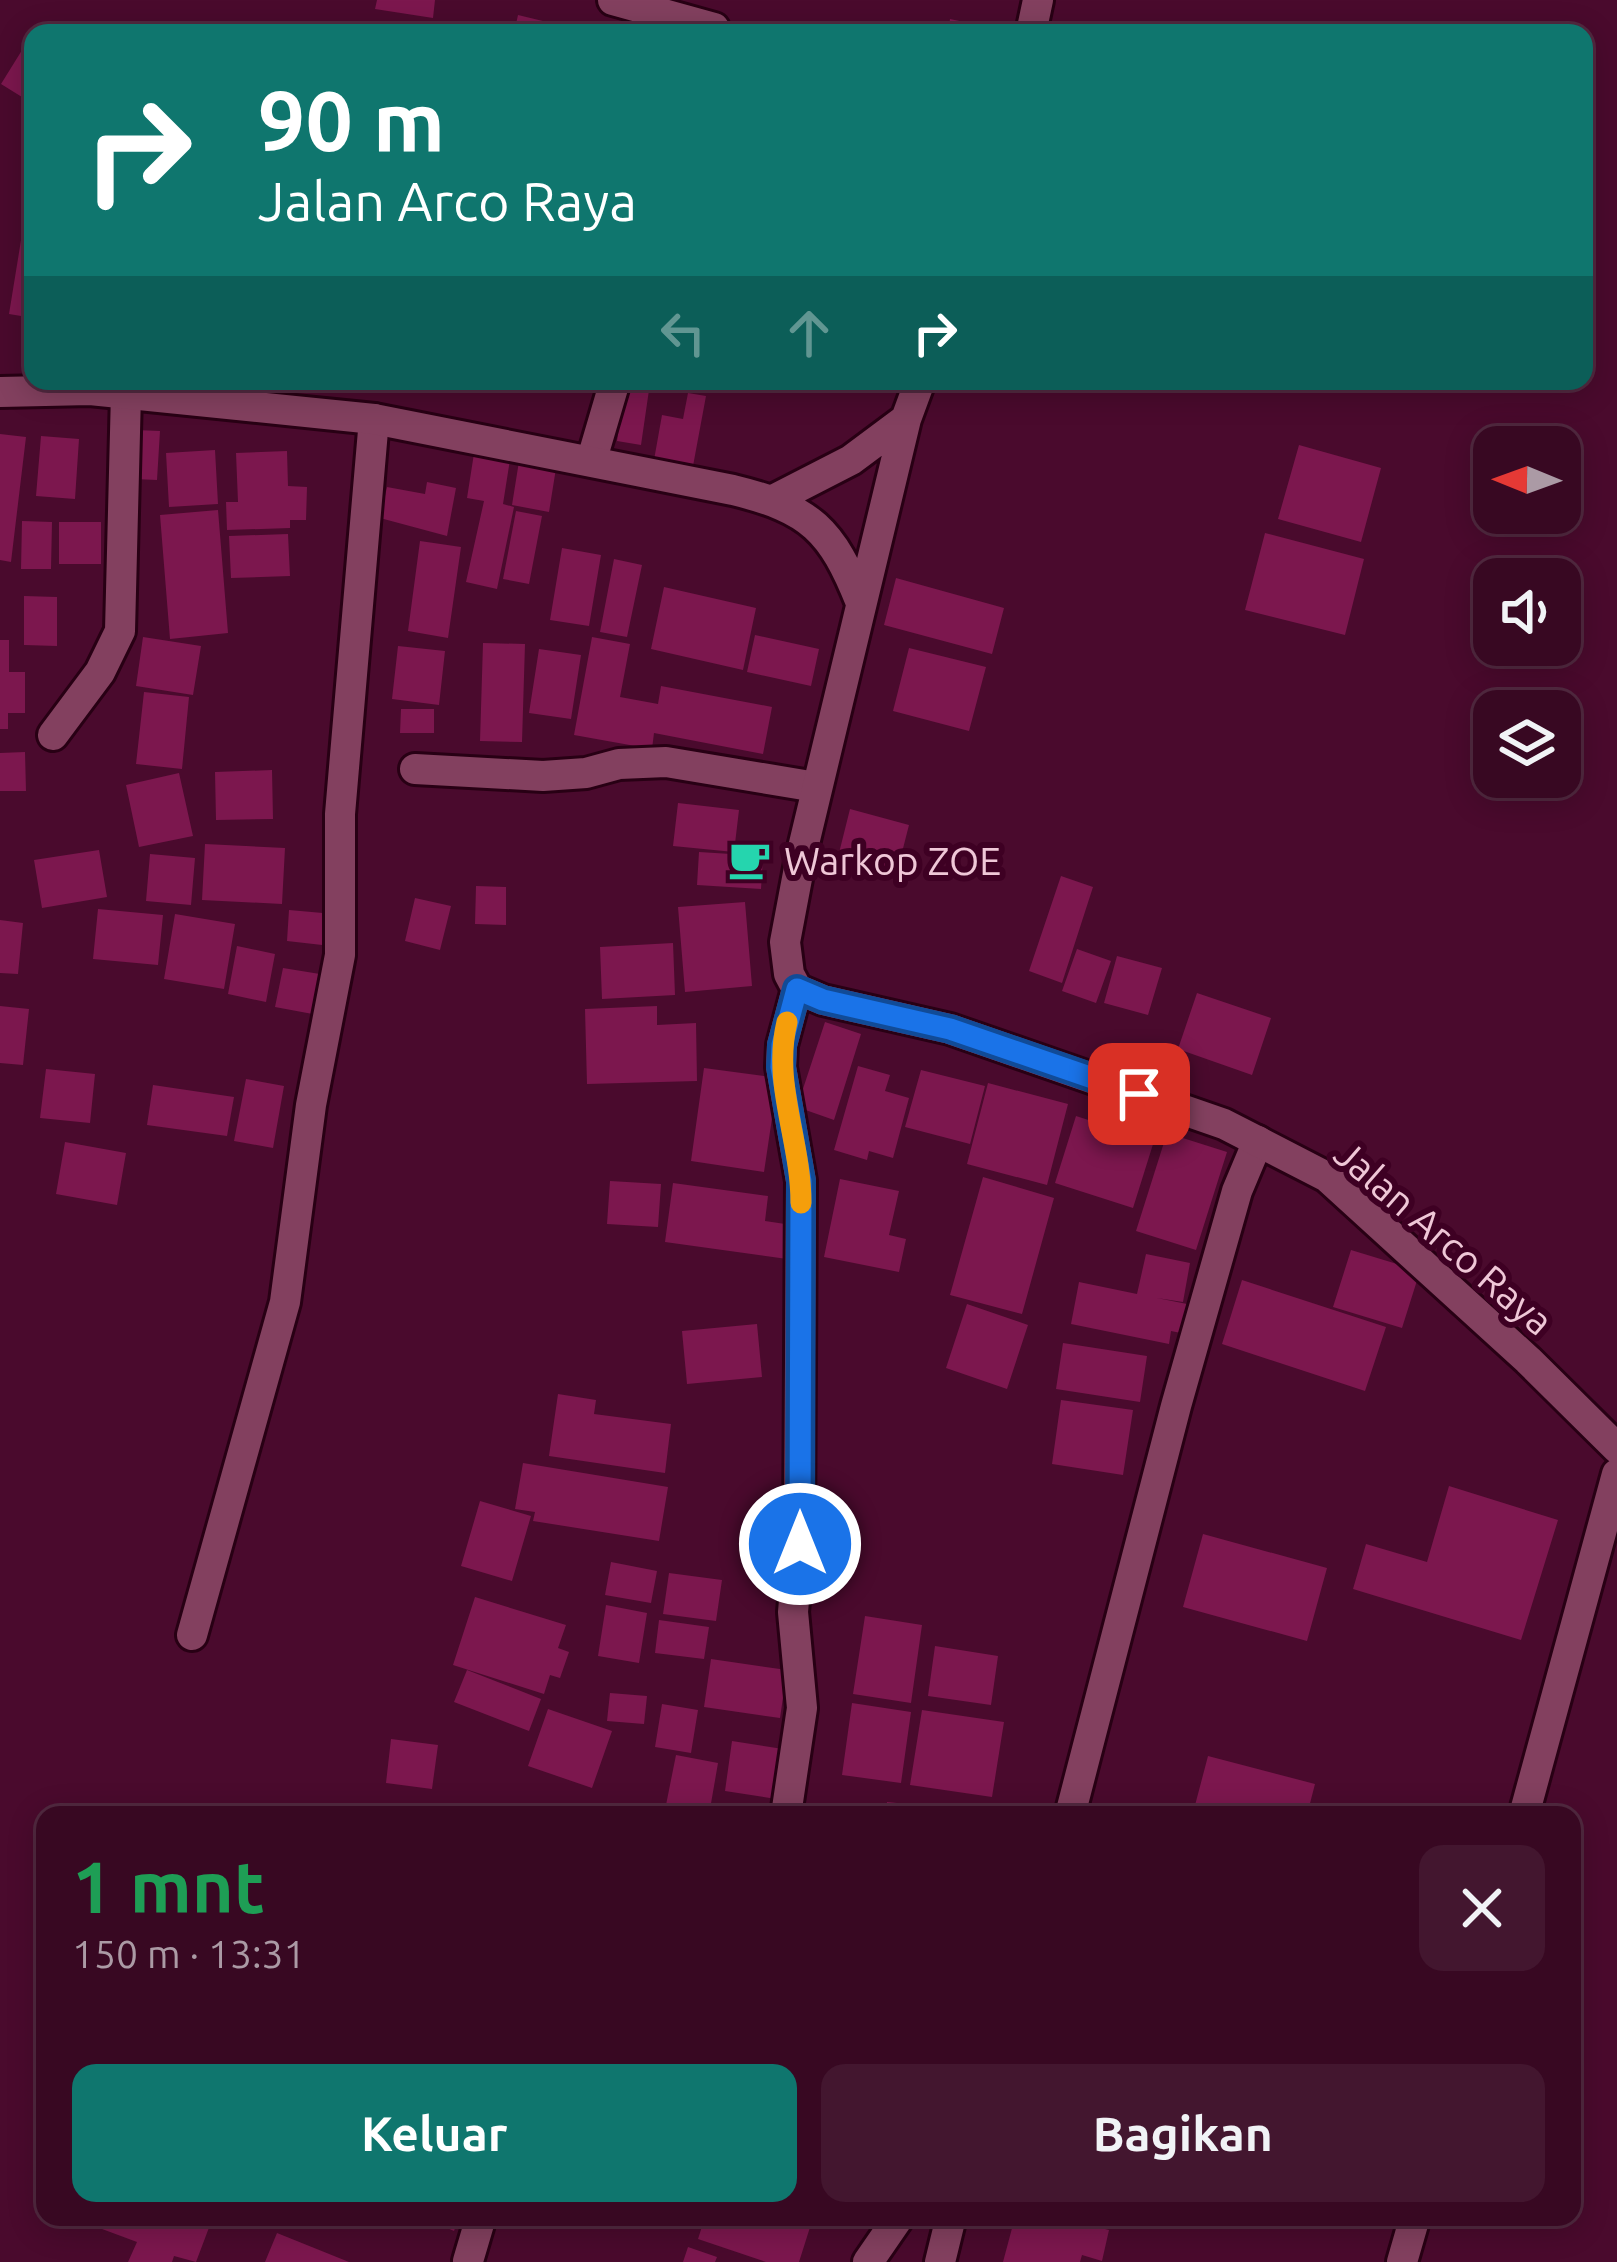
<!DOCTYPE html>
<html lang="id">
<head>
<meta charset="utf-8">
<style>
	body { margin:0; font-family:Ubuntu,sans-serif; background:#43162f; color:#f1f3f6; height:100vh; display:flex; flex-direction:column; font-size:45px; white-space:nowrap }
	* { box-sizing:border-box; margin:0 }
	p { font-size:39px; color:#ab9aa5 }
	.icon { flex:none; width:66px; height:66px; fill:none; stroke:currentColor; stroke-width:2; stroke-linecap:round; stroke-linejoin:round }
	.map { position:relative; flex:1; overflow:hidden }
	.side { position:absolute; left:36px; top:1806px; width:1545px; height:420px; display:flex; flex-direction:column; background:#380822; border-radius:24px; box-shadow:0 6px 30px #0003,0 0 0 3px #522940 }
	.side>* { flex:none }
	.banner { position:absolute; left:24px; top:24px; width:1569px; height:366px; border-radius:24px; box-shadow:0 6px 30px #0003,0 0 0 3px #522940; background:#0f766e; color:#fff; overflow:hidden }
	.needle { width:78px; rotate:271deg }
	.tools { position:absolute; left:1473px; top:426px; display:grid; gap:24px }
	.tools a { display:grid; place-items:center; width:108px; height:108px; border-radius:24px; background:#380822; box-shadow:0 6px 30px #0003,0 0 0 3px #522940; font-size:60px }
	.pin { position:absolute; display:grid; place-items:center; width:102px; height:102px; color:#fff; margin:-51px; border-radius:24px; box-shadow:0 6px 18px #0006 }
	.me { position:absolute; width:132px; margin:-66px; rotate:0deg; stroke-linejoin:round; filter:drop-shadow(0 0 9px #0008) }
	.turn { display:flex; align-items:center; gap:42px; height:252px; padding:0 36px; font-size:54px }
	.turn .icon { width:156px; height:156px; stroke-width:2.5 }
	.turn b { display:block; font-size:84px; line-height:102px }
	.lanes { display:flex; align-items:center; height:114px; padding:0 36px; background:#0003; justify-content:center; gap:60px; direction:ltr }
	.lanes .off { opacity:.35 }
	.round { display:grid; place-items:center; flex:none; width:126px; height:126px; border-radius:24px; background:#43162f }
	.summary { display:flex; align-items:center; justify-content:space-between; height:204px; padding:0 36px }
	h1 { font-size:72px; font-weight:600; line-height:90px; color:#1e9e55 }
	.action { display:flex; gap:24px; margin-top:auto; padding:24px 36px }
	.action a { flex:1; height:138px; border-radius:24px; background:#0f766e; color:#fff; font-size:48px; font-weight:600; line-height:138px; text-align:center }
	.action a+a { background:#43162f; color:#f1f3f6 }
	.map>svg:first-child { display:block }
</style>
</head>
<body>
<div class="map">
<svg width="1617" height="2262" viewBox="0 0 1617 2262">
	<rect width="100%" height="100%" fill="#4a0a2d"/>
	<path fill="#7c174e" d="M377 0H435L433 18 375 9Z
		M518 15 576 29 575 33H514Z
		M950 19 1006 31 1005 33H948Z
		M37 26 49 33H33V114L25 109 30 102 1 84Z
		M30 185H33V318L9 314Z
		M625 386 649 390 641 445 617 441Z
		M688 393 706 396 693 466 654 460 662 415 683 419Z
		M136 430 160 431 157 480 134 479Z
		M0 434 26 437 11 562 0 560Z
		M41 436 79 439 75 499 36 496Z
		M1299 445 1381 468 1361 542 1278 519Z
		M475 447 511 453 503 504 514 507 497 589 466 582 484 501 467 498Z
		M215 450 218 504 169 507 166 453Z
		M287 451 288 486 307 487 306 520H290V528L227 530 226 502H238L236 453Z
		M520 455 557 462 549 512 512 505Z
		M427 482 456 488 447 536 380 518 387 487 425 494Z
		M218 510 228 633 170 639 160 515Z
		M516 511 542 516 529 584 503 579Z
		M22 521 52 522 51 569H21Z
		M59 522H101V564H59Z
		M1265 533 1364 559 1345 635 1245 610Z
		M288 534 290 576 231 578 229 536Z
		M420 541 461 547 448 638 408 631Z
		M562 548 601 555 589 626 550 620Z
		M614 559 642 565 627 637 600 632Z
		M896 578 1004 608 992 654 884 625Z
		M664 587 756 608 743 670 651 649Z
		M24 596 57 597V646L24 645Z
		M755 635 819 649 811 686 747 672Z
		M143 637 201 646 193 695 136 686Z
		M592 637 630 644 620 697 658 704 661 686 772 707 763 754 654 733 652 749 574 735Z
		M0 640H9V672H25V713H8V729H0Z
		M483 643 525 644 522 742 480 741Z
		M398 646 445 651 439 705 392 699Z
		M909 648 986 667 969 731 893 711Z
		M539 649 581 655 571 719 529 713Z
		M144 692 189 697 182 769 136 764Z
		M401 709H434V733H400Z
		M25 752 26 791H0V753Z
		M272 770 273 819 216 820 215 772Z
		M179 773 193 836 139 847 126 785Z
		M678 803 739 810 734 852 673 846Z
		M850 809 909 825 897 872 838 857Z
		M205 844 285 848 282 904 202 900Z
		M99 850 107 897 42 908 34 860Z
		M699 852 763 856 761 889 697 885Z
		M150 854 195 858 191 905 146 901Z
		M1061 876 1093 887 1062 983 1029 971Z
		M476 886 506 887V925L475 924Z
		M415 898 451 906 440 950 405 941Z
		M745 902 752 986 685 992 678 907Z
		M98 909 163 915 158 965 93 959Z
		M289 910 334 914 331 946 287 941Z
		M175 914 235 924 224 989 164 979Z
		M0 920 23 923 18 974 0 973Z
		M673 943 675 995 602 999 600 947Z
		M237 946 275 954 266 1002 228 994Z
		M1077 949 1111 961 1096 1003 1062 991Z
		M1117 956 1162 968 1148 1015 1104 1003Z
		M283 968 326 975 318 1015 275 1007Z
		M1197 993 1271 1018 1252 1075 1178 1049Z
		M0 1006 29 1009 23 1065 0 1063Z
		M657 1006V1025L696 1023 697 1081 587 1084 585 1009Z
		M825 1022 861 1034 834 1120 797 1107Z
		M858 1066 890 1075 885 1091 909 1098 893 1158 869 1151 867 1160 834 1150Z
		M704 1068 778 1078 764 1172 691 1161Z
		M46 1069 95 1074 90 1123 40 1118Z
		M921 1070 985 1086 970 1144 905 1127Z
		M246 1079 284 1086 273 1148 234 1141Z
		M988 1083 1068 1104 1047 1185 967 1164Z
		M153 1085 234 1097 227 1136 147 1125Z
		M1076 1116 1154 1141 1133 1208 1055 1183Z
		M1167 1133 1227 1152 1196 1250 1136 1231Z
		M65 1142 126 1153 117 1205 56 1194Z
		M983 1177 1054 1198 1022 1314 950 1295Z
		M840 1179 899 1191 889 1235 906 1239 899 1272 824 1257Z
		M610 1181 661 1184 658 1227 607 1224Z
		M673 1183 768 1196 765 1221 792 1225 787 1259 665 1242Z
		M1351 1250 1420 1271 1402 1328 1333 1307Z
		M1146 1254 1190 1263 1183 1302 1157 1298 1192 1305 1186 1334 1171 1331 1169 1344 1071 1324 1079 1282 1137 1294Z
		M1242 1280 1386 1327 1365 1391 1222 1344Z
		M967 1304 1028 1325 1007 1389 946 1368Z
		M757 1324 762 1377 687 1384 682 1331Z
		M1063 1343 1147 1356 1140 1402 1056 1389Z
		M558 1394 596 1400 594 1414 671 1424 665 1473 549 1456Z
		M1061 1400 1133 1410 1123 1475 1052 1464Z
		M523 1463 668 1487 659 1541 533 1521 535 1512 515 1509Z
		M1449 1486 1558 1520 1521 1640 1353 1589 1366 1544 1427 1562Z
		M480 1501 531 1516 512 1581 461 1566Z
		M1203 1534 1327 1568 1307 1641 1183 1607Z
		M611 1562 657 1571 651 1603 605 1595Z
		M669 1573 722 1580 716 1621 663 1614Z
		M475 1597 566 1625 558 1648 569 1652 560 1678 550 1675 544 1694 453 1665Z
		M606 1605 647 1613 639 1663 598 1656Z
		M865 1616 922 1625 911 1703 853 1694Z
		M659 1620 709 1627 704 1659 655 1653Z
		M935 1646 998 1656 991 1705 928 1696Z
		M711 1659 787 1670 780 1718 704 1707Z
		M467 1670 541 1699 529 1731 454 1702Z
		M610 1693 647 1696 644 1724 607 1721Z
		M852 1703 911 1712 901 1783 842 1775Z
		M662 1704 698 1710 691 1753 655 1747Z
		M548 1709 612 1731 592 1788 528 1766Z
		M922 1710 1004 1722 992 1797 910 1785Z
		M391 1739 438 1745 432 1789 386 1783Z
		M732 1741 783 1749 776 1799 725 1791Z
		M676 1755 718 1763 709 1815 665 1810Z
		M1208 1756 1315 1784 1307 1815 1193 1813Z
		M887 1802 927 1806 926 1815H886Z
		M97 2217H213L196 2262 174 2256 172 2262H128L137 2242 94 2226Z
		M422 2217H459L454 2231Z
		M622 2217H664L661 2229Z
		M705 2217H799L812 2221 799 2262H766L698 2239Z
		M1015 2217H1092L1089 2225 1109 2230 1102 2261 1082 2255 1080 2262H1003Z
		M277 2233 349 2262H265Z
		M688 2247 717 2257 715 2262H683Z"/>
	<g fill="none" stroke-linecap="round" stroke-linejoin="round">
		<defs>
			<path id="street" d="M613 0 714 28
				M592 459 615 381
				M53 735 100 672 120 631 126 393
				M415 769 543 776 586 773 619 764 666 762 816 787
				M192 1635 285 1302 311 1105 340 955V814L374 419
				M786 1815 802 1708 793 1612 799 1544 801 1181 781 1067 782 1045 797 989
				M1070 1815 1176 1406 1237 1191 1258 1141
				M1524 1815 1617 1474
				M468 2261 481 2217
				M868 2262 899 2217
				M940 2262 951 2217
				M1402 2262 1415 2217"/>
			<path id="secondary" d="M1031 33 1038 0
				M920 381 906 419 802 852 785 942 789 974 797 989 823 1000 950 1029 1224 1124 1327 1177 1528 1360 1617 1448
				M0 392 90 390 374 419 733 490C811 509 832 530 861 603
				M773 500 851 460 906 419"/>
		</defs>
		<use href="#street" stroke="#280014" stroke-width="36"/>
		<use href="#secondary" stroke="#280014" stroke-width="36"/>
		<use href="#street" stroke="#83405f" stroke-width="30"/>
		<use href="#secondary" stroke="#83405f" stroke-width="30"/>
	</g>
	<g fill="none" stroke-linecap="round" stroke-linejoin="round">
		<defs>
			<path id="route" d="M800 1544 801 1181 781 1067 782 1045 797 989 823 1000 950 1029 1139 1094"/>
		</defs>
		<use href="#route" stroke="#114b97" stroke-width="30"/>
		<use href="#route" stroke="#1a73e8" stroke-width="21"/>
		<path stroke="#f59e0b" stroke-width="21" d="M787 1022C772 1084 801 1140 801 1203"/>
	</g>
	<defs>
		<symbol id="cafe-bare" viewBox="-9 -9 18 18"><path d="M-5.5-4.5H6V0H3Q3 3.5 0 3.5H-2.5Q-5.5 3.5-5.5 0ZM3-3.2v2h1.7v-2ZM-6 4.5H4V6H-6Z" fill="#25d5ae" stroke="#3e0023" stroke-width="2.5" paint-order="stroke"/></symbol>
	</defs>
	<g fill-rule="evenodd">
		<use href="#cafe-bare" x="720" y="830" width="59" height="59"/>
	</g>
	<g text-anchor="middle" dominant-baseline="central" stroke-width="12" stroke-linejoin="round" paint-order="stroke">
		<g font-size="39" fill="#efc7d7" stroke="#3e0023" text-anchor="start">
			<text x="784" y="860">Warkop ZOE</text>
		</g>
		<g font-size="39" fill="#efc7d7" stroke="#3e0023">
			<text transform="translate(1444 1237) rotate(41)">Jalan Arco Raya</text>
		</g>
	</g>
</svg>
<div class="tools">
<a><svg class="needle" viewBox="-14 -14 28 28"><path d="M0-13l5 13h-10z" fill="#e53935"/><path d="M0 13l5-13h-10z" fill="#ab9aa5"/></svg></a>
<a><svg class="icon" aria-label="sound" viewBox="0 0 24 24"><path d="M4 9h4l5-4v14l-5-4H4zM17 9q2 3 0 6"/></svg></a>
<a><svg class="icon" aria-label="layers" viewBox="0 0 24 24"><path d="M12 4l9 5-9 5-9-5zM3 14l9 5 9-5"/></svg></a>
</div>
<div class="pin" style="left:1139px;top:1094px;background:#d93025"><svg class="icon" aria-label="arrive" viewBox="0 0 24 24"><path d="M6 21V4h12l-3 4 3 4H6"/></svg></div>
<svg class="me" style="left:800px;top:1544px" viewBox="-20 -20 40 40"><circle r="17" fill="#1a73e8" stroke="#fff" stroke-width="3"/><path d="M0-11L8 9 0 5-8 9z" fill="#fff"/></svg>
<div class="banner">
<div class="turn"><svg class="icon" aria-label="right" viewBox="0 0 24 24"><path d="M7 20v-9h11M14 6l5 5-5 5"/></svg><div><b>90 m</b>Jalan Arco Raya</div></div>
<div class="lanes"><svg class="icon off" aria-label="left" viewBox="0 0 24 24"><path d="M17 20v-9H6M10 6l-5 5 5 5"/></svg><svg class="icon off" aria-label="ahead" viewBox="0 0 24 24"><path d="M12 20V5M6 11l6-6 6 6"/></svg><svg class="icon" aria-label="right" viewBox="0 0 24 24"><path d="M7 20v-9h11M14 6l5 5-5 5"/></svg></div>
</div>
<section class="side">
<div class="summary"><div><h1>1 mnt</h1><p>150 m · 13:31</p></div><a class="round"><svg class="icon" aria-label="close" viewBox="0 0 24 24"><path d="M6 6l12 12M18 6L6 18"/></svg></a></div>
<div class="action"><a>Keluar</a><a>Bagikan</a></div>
</section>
</div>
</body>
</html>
